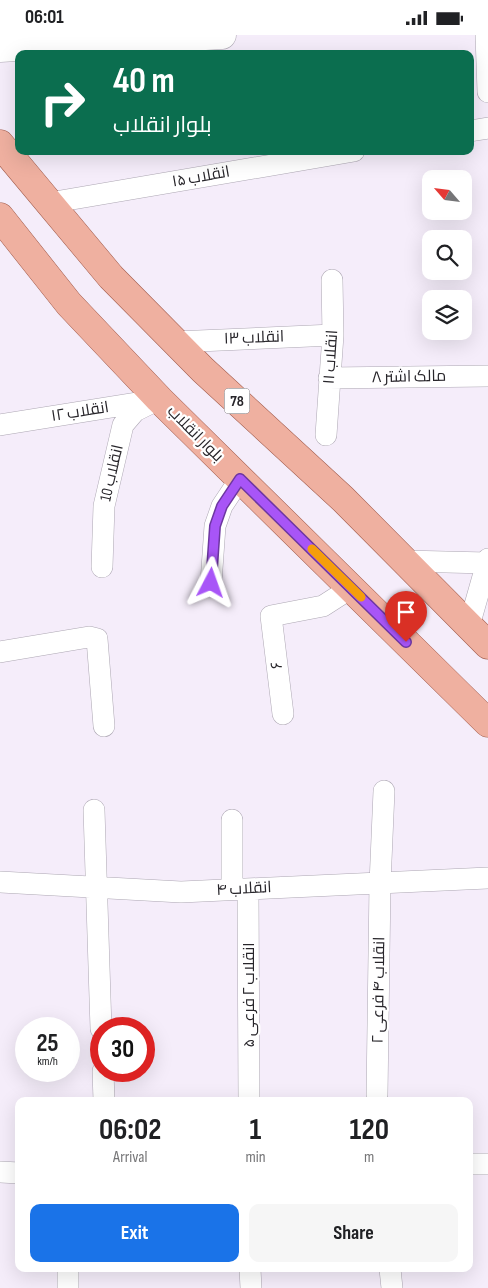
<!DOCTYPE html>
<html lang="en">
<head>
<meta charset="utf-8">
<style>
	body { margin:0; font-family:"Sofia Sans Condensed",Cairo,sans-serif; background:#f6f6f6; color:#202124; height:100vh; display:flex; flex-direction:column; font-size:19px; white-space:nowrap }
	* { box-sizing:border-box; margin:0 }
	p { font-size:16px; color:#757577 }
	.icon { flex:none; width:28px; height:28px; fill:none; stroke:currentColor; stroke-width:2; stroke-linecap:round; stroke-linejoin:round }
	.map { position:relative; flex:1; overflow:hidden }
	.panel { position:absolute; left:15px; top:1062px; width:458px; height:175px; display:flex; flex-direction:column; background:#fff; border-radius:10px; box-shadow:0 5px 20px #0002 }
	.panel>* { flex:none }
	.hud { position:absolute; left:15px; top:15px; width:459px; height:105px; border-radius:10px; box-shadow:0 5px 20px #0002; background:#0b6e4f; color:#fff; overflow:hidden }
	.needle { width:32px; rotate:298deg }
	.fabs { position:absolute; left:422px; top:135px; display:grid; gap:10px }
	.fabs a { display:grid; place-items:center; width:50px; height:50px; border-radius:10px; background:#fff; box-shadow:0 5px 20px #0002; font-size:25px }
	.speed { position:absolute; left:15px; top:982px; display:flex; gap:10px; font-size:25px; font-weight:700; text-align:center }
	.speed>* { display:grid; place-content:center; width:65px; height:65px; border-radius:50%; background:#fff; box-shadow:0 5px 20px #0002; line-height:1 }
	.speed small { font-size:12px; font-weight:400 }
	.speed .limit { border:8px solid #d22; background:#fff; color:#111 }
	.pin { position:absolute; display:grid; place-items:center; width:42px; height:42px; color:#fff; margin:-51px -21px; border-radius:50% 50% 50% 0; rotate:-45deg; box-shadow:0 0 5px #0007 }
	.pin .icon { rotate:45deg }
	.me { position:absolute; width:55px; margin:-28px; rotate:4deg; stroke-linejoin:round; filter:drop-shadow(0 0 4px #0008) }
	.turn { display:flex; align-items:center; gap:18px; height:105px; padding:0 15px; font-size:22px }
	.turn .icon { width:65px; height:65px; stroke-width:2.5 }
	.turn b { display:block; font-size:35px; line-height:42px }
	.eta { display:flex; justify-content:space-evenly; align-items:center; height:85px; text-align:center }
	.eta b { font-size:30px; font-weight:700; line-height:35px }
	.action { display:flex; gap:10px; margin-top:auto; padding:10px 15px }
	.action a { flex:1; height:58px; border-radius:10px; background:#1a73e8; color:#fff; font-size:20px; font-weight:700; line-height:58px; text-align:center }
	.action a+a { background:#f6f6f6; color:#202124 }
	.status { display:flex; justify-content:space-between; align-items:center; height:35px; padding:0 25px; background:#fff; direction:ltr }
	.status svg { height:14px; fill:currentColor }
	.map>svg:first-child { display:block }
</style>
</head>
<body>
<div class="status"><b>06:01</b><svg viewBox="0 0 49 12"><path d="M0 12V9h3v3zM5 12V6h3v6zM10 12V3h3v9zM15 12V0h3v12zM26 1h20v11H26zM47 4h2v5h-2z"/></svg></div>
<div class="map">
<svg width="488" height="1253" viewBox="0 0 488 1253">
	<rect width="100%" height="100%" fill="#f5edfa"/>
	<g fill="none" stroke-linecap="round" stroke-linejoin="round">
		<defs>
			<path id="street" d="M486 0 488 57
				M470 96 488 93
				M49 168 354 116
				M175 307 333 300
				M329 343 488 341
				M0 390 149 366
				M326 400 333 300 332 245
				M405 526 487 528
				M102 532 104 471 123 390 135 376 159 364
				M211 548 215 491 222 471 240 444
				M469 591 488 524
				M0 617 89 602 97 604 104 691
				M283 679 271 581 323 571 351 553
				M94 775 101 994
				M232 785V854
				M0 847 181 857 488 843
				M248 854 249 1066
				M103 1036 104 1066
				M377 1060 380 849 384 756
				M469 1129H488
				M0 1137 19 1138
				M68 1234V1253
				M250 1234 251 1253
				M390 1234 392 1253"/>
			<path id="secondary" d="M0 13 222 0"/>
			<path id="primary" d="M0 109 111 242 203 335 343 464 488 610
				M0 182 69 269 159 364 488 688"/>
		</defs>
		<use href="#street" stroke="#ada7b3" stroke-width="22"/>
		<use href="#secondary" stroke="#ada7b3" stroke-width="29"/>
		<use href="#primary" stroke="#a25d4d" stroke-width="29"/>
		<use href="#street" stroke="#fff" stroke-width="21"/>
		<use href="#secondary" stroke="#fff" stroke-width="28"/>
		<use href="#primary" stroke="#efb0a0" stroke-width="28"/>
	</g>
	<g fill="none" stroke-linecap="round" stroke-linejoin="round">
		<defs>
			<path id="route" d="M211 548 215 491 222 471 240 444 406 607"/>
		</defs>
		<use href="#route" stroke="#6d37a1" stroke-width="12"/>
		<use href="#route" stroke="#a855f7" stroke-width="9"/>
		<path stroke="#f59e0b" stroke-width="9" d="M312 514 361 562"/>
	</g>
	<g text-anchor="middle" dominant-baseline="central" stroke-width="4.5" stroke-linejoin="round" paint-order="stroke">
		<rect fill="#fff" stroke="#68666a" stroke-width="1" x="224.5" y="353.5" width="25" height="25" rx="4"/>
		<g font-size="15" font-weight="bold" fill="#27252a">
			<text x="237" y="366">78</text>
		</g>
		<g font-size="16" fill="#27252a" stroke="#fff">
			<text transform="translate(201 142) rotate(-10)">انقلاب ۱۵</text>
			<text transform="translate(254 303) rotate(-2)">انقلاب ۱۳</text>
			<text transform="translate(331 322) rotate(-86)">انقلاب ۱۱</text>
			<text transform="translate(409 342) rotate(-1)">مالک اشتر ۸</text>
			<text transform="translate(80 377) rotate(-9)">انقلاب ۱۲</text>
			<text transform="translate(195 399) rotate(45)">بلوار انقلاب</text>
			<text transform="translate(112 438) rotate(-77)">انقلاب 10</text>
			<text transform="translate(277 630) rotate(-97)">۶</text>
			<text transform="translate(244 854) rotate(-3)">انقلاب ۴</text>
			<text transform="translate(379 955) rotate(-89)">انقلاب ۴ فرعی ۲</text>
			<text transform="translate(249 960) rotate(-90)">انقلاب ۲ فرعی ۵</text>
		</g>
	</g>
</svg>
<div class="fabs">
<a><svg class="needle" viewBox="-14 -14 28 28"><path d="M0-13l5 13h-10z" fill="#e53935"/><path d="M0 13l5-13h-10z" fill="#757577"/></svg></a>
<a><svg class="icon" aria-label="search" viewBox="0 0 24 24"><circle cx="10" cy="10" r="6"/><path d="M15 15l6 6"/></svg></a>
<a><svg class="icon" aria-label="layers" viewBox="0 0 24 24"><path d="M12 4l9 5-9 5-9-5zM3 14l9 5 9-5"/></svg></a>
</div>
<div class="speed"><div>25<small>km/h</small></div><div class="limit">30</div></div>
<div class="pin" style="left:406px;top:607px;background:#d93025"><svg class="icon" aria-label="arrive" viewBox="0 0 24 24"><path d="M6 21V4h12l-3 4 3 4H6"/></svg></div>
<svg class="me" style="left:211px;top:548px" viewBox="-20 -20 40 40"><path d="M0-17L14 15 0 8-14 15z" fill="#a855f7" stroke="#fff" stroke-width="4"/></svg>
<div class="hud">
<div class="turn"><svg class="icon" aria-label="right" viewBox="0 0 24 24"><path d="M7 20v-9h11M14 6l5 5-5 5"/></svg><div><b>40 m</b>بلوار انقلاب</div></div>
</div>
<section class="panel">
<div class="eta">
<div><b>06:02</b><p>Arrival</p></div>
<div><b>1</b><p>min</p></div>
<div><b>120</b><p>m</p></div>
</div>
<div class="action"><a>Exit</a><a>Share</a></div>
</section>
</div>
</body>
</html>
